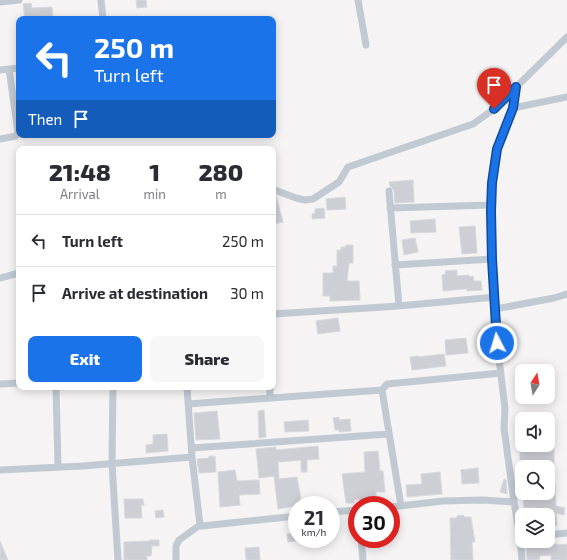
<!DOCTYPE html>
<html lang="en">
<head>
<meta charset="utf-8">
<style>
	body { margin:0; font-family:"Exo 2",sans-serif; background:#f7f7f7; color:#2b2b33; height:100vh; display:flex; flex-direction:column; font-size:15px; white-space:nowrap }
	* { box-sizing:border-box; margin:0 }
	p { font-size:13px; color:#7c7c81 }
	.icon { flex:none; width:22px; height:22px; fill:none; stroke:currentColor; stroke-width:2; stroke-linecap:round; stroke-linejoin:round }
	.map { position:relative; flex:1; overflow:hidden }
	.panel { position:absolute; left:16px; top:146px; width:260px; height:244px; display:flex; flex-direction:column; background:#fff; border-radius:8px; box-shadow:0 2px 10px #0003 }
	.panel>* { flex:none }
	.top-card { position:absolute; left:16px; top:16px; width:260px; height:122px; border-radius:8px; box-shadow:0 2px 10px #0003; background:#1a73e8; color:#fff; overflow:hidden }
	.needle { width:26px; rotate:11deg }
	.controls { position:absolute; left:515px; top:364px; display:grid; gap:8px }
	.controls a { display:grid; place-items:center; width:40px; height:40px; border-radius:8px; background:#fff; box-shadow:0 2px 10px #0003; font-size:20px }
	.speed { position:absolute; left:288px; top:496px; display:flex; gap:8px; font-size:20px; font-weight:700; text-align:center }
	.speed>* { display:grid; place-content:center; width:52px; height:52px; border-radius:50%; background:#fff; box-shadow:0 2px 10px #0003; line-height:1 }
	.speed small { font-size:10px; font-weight:400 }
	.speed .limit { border:6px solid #d22; background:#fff; color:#111 }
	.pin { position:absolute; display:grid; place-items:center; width:34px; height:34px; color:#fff; margin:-41px -17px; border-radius:50% 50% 50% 0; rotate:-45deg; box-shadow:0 0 4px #0007 }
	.pin .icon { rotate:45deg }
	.me { position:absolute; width:44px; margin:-22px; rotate:355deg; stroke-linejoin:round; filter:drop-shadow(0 0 3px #0008) }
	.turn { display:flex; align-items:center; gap:14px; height:84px; padding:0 12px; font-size:18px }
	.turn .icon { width:52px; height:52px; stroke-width:2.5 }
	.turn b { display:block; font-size:28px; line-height:34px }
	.then { display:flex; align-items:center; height:38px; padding:0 12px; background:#0003; gap:8px; font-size:15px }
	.eta { display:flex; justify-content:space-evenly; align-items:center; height:68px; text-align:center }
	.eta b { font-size:24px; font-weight:800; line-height:28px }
	.cta { display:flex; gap:8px; margin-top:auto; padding:8px 12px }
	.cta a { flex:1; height:46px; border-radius:8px; background:#1a73e8; color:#fff; font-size:16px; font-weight:800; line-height:46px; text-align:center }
	.cta a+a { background:#f7f7f7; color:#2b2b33 }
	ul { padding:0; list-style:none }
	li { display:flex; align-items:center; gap:12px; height:52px; padding:0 12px; border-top:1px solid #e1e1e2 }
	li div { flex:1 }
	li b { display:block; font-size:15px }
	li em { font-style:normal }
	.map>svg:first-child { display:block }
</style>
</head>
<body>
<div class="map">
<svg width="567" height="560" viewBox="0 0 567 560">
	<rect width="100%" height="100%" fill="#f5f3f3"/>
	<path fill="#cdcfd5" stroke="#d7d9de" d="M136 0H146L147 7 137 8Z
		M31 3 32 8 52 7 53 19H40V17L25 19 23 4Z
		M413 180 414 202 395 203 394 190 390 186 389 182Z
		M273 195 276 196 283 222 273 224Z
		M345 197 346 209 327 210 326 199Z
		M324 208 325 218 312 219V214L315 213V209Z
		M435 219 436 232 411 233 410 221Z
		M475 226 477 253 462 254 459 227Z
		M415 238 418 252 404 255 402 240Z
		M346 245H353V263H349L347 281H359L360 300 330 301V296H323V273H333V266H337V250H341V247H346Z
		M457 270V276L469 275V277L473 276 474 281H481L482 290 467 291V289H463L443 291 442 275 446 274 445 271Z
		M338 318 340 331 318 334 316 321Z
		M466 338 468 353 446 355 445 340Z
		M444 354 446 366 412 370 410 357 418 356V357Z
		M264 410 266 437 259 438 258 411Z
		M217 411 220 439 196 440 194 413Z
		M339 417V420L350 419 351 431 339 432V430H335L333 418Z
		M308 420 309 431 285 432 284 422Z
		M554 429V465H520V445H548V430Z
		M167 434 168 451 146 453V445L153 444V435Z
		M318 446 319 459 307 460V472H301V460L278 462 279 479 297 477 302 505 278 509 274 476 259 478 256 449 276 447V450Z
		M378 451 380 471H383L385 492H376V498L354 500V503H346L342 474 365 472 364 452Z
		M209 456H215L216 472 199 473 197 459 209 458Z
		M478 468 479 483 462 484 461 470Z
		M235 470 237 481 259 480 260 494 239 495 240 505 220 507 218 472Z
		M440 472 442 494 407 497 406 485 422 484 421 474Z
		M504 479 506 480 507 494 500 492Z
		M548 485H555L556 506 565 508 564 515 556 513 557 525 548 526V515H538L537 507 524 508 523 493H548Z
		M124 499H143L144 505H141L142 518H125Z
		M163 510 164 517 156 518 155 511Z
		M463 515 465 517H471L475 542H472L473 560H451L450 518H456L457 516Z
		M297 533V541L288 542 287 534Z
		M150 540H159V546H152L151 556H147V560H124V542L150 541Z
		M0 541 8 560H0Z
		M553 543V544H557L558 545 567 544V560H551V555L540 556 539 560H527L526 546Z
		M259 547 260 560H246L245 548Z"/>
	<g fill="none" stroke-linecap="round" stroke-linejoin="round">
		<path stroke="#c1cad2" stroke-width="7" d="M101 0 103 19
			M358 0 366 45
			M0 2 19 0
			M0 70 19 68
			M516 87 513 108 497 149 494 166 491 211 492 259 497 343 505 408 504 428 514 502 520 537 522 560
			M513 108 567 97
			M0 139 16 136 18 132 9 69
			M273 190H275L296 198 305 200 313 199 339 182 348 167 473 124 494 109 567 37
			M389 191 399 306
			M390 208 491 205
			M395 265 492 259
			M0 278 19 273
			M495 309 554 298 567 294
			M273 314 399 306 495 297
			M0 384 19 383
			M56 387 58 467
			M113 387 112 464 118 560
			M270 387V398
			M188 404 382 390
			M192 448 389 434
			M192 457 200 525 202 526 297 516
			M0 470 83 466 192 457 187 387
			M401 506 382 390 387 384 501 373
			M391 507 443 501 483 500 514 502
			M331 512 357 510
			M548 535 567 533
			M361 539 363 560
			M176 560V546L179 540 200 525"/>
	</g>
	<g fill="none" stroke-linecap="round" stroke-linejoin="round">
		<defs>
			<path id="route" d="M494 109 516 87 513 108 497 149 492 183 491 211 492 259 497 343"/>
		</defs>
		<use href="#route" stroke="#114b97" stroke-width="10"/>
		<use href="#route" stroke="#1a73e8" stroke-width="7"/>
	</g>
</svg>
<div class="controls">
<a><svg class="needle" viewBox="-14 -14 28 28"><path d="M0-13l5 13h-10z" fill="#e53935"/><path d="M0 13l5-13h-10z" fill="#7c7c81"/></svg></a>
<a><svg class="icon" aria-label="sound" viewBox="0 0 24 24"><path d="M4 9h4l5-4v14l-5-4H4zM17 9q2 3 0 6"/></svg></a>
<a><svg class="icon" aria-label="search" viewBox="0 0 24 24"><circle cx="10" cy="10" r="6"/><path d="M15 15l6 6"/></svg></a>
<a><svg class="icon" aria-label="layers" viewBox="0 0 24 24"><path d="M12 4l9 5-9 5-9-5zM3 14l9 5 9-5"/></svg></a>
</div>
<div class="speed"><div>21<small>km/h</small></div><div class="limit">30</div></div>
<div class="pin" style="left:494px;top:109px;background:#d93025"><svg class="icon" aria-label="arrive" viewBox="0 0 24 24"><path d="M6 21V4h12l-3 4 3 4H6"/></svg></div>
<svg class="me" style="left:497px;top:343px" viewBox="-20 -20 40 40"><circle r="17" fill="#1a73e8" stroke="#fff" stroke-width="3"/><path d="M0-11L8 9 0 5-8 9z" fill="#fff"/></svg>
<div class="top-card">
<div class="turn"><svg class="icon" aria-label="left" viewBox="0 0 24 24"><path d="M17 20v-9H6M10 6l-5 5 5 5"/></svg><div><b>250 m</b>Turn left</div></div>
<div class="then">Then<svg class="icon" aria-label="arrive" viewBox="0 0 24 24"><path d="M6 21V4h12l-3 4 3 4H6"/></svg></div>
</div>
<section class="panel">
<div class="eta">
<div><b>21:48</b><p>Arrival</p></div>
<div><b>1</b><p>min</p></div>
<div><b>280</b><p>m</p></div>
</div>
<ul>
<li><svg class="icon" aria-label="left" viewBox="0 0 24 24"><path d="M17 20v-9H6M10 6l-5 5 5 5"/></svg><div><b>Turn left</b></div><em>250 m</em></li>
<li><svg class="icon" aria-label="arrive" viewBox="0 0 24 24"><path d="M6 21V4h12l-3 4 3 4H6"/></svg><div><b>Arrive at destination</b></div><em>30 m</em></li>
</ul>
<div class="cta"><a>Exit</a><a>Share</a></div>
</section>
</div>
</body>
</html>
